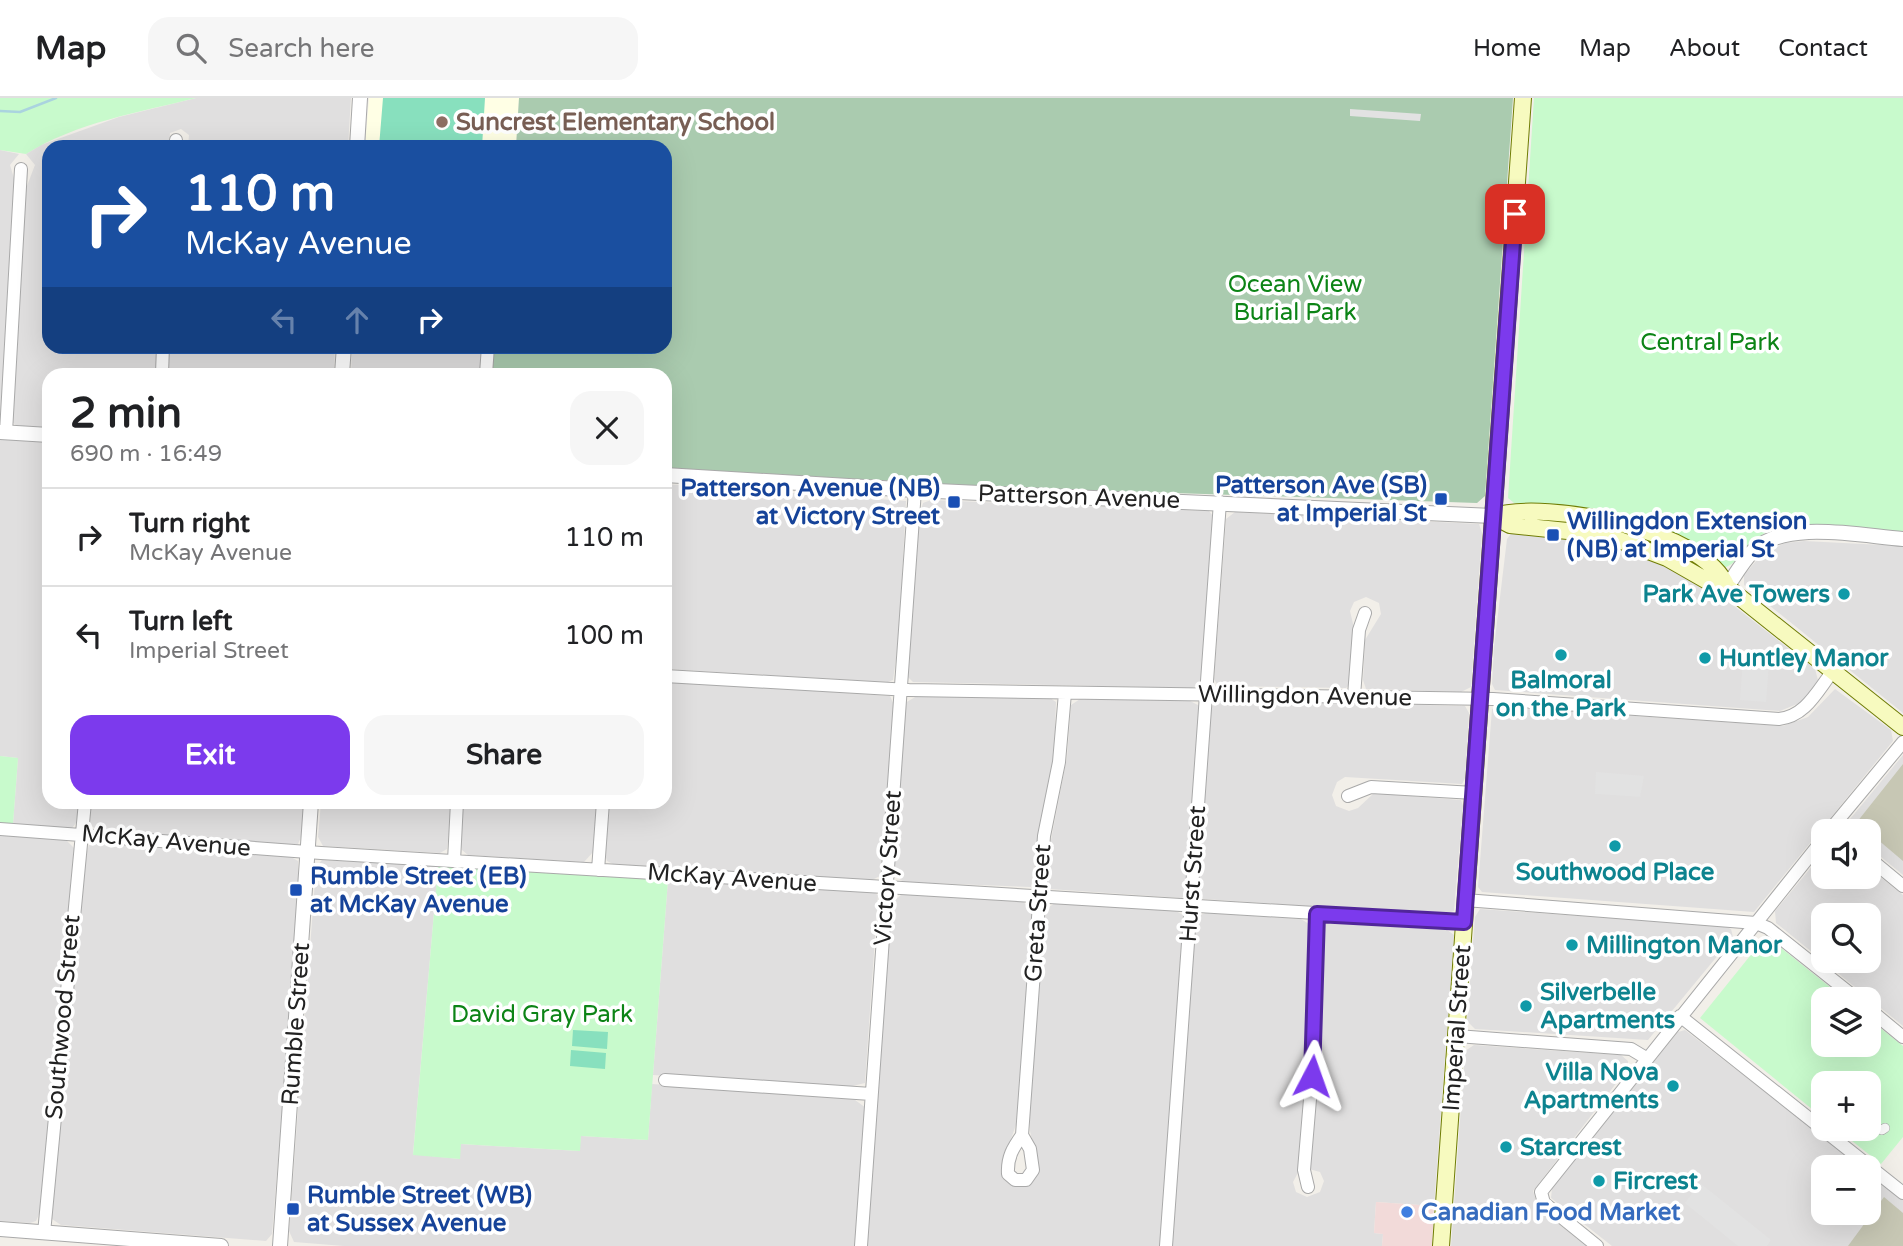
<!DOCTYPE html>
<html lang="en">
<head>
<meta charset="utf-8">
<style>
	body { margin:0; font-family:"Varela Round",sans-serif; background:#f6f6f6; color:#202124; height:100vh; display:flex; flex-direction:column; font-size:26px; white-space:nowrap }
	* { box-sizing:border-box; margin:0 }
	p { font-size:23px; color:#757577 }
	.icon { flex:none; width:38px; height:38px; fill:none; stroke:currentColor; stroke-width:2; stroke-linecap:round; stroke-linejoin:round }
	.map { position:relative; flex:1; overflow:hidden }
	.details { position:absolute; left:42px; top:270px; width:630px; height:441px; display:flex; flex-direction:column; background:#fff; border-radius:21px; box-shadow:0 7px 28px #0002 }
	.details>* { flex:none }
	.guide { position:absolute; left:42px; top:42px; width:630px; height:214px; border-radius:21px; box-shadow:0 7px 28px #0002; background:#1a4fa0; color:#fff; overflow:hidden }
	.tools { position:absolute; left:1811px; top:721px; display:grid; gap:14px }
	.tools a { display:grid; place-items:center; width:70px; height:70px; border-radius:14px; background:#fff; box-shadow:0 7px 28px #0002; font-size:35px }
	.pin { position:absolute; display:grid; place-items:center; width:60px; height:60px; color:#fff; margin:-30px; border-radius:14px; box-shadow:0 4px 10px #0006 }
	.me { position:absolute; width:77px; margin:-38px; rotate:4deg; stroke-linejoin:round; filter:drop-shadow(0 0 5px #0008) }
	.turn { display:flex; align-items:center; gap:24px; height:147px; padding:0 28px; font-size:32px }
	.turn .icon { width:91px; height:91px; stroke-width:2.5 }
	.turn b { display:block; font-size:49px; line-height:60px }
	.lanes { display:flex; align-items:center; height:66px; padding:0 28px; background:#0003; justify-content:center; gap:35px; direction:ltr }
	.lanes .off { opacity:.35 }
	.round { display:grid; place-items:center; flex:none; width:74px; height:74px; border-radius:21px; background:#f6f6f6 }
	.summary { display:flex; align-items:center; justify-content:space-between; height:119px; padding:0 28px }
	h1 { font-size:42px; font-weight:700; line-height:52px }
	.action { display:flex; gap:14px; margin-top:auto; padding:14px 28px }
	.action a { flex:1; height:80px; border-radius:21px; background:#7c3aed; color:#fff; font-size:28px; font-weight:700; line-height:80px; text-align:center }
	.action a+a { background:#f6f6f6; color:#202124 }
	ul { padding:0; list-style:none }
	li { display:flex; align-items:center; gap:21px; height:98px; padding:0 28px; border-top:2px solid #e0e0e0 }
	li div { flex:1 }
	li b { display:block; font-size:26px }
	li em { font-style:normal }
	header { display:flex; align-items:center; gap:42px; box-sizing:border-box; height:98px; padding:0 35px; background:#fff; border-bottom:2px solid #e0e0e0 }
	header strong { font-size:33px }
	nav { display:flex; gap:38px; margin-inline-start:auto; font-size:24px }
	.search { width:490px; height:63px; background:#f6f6f6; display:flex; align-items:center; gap:18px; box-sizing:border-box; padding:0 24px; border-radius:21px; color:#757577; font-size:26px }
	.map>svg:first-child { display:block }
</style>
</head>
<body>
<header>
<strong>Map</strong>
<div class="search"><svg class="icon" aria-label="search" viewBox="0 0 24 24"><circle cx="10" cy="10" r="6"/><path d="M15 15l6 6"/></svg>Search here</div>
<nav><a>Home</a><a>Map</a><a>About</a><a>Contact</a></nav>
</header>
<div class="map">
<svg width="1903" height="1148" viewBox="0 0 1903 1148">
	<rect width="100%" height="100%" fill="#f2efe9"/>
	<path fill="#e0dfdf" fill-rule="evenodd" d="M196 0H351L348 49H188L189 37 181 31 170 35 169 49H49V248L159 249 157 276H49V331L17 328 12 324 25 93 35 67 26 56 41 47 119 19Z
		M0 52 19 56 10 67 16 87 0 322Z
		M168 249H335L334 276H166Z
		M352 249H484L482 276H351Z
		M0 340 49 344V704H79L76 725 72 730 13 726 18 660 0 658Z
		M665 386 906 403 899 540 893 582 888 584 665 571Z
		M931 402 1209 413 1213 418 1201 585 1192 590 913 584 907 578 917 425 923 405Z
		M1235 414 1479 426 1482 435 1471 589 1461 594 1366 591 1363 582 1365 542 1381 516 1379 505 1366 499 1354 504 1350 513 1354 530 1349 587 1346 590 1218 588 1214 581 1226 421Z
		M1513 433 1575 437 1646 456 1720 497 1815 571 1818 582 1802 604 1780 613 1495 592 1492 586 1494 549 1507 441Z
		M1804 443 1903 448V615L1744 487V477L1762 456 1785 445Z
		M665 583 890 598 894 607 880 778 872 782 613 766 607 763 604 753 607 704H665Z
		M1835 591 1891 632 1893 643 1754 814 1482 794 1478 789 1492 611 1500 609 1783 628 1808 619Z
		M917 598 1050 600 1056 604 1054 658 1041 720 1031 789 904 784 896 779 893 770 905 605Z
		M1080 601 1190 603 1200 608 1187 792 1182 800 1049 791 1047 783 1049 752 1067 659 1071 607Z
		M1221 602 1465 608 1469 615 1465 680 1462 686 1345 679 1337 684 1332 697 1336 708 1349 713 1358 710 1374 695 1461 702 1463 708 1454 813 1442 817 1203 801 1197 789 1210 614 1212 608Z
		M1903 657V777L1869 749V733H1850L1847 729 1850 721Z
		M91 704H304L301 739 298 746 291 747 96 732 90 726Z
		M321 704H453L447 751 440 755 323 748 318 739Z
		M462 704H598L594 753 584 764 468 757 462 752 460 742Z
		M0 737 66 742 74 750 40 1114 36 1123 30 1125 0 1123Z
		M96 745 291 759 298 763V818L272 1136 266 1143 61 1127 52 1121 50 1104 84 763 89 747Z
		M1823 755 1824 779H1869V770L1903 797V928L1776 825 1775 813ZM1824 817H1869V863H1824Z
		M322 762 438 768 413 1056 459 1061 460 1046 579 1053 581 1038 648 1042 652 986 851 999 866 1010 856 1148H344L294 1144 289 1133 316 769Z
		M668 782 873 794 878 797 865 985 848 989 653 977Z
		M902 796 1023 804 1031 810 1033 820 1018 1021 1005 1058 1018 1087 1036 1062 1030 1033V992L1046 811 1055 805 1176 813 1183 817 1162 1148H865L892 805Z
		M1480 811 1724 828 1731 831 1733 839 1648 942 1475 931 1467 923 1475 819Z
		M1206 815 1301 821 1309 826 1310 928 1300 1071 1293 1084 1296 1094 1307 1099 1320 1094 1324 1083 1320 1074 1309 1071 1318 881 1324 827 1332 823 1443 829 1454 837 1434 1108 1376 1104 1374 1135 1383 1136 1382 1148H1172L1194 831 1200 817Z
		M1685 932 1862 1069H1824V1115H1869V1075L1903 1102V1148H1612L1551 1100 1552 1090 1678 934Z
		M1474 947 1621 957 1628 963V970L1533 1093 1538 1109 1586 1148H1451L1465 953Z"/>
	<path fill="#f2dad9" d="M1376 1104 1434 1108 1432 1148H1382L1383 1136 1374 1135Z"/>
	<path fill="#ffffe5" d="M369 0H519L516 49H365Z"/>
	<path fill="#c7c7b4" d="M1903 666V763L1857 724Z
		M1884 1099 1903 1115V1148H1848Z"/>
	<path fill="#aacbaf" d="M519 0H1513L1485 398 1477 405 996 389 665 370V276H491L492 249 665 248V49H516Z"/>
	<path fill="#c8facc" d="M0 0H196C140 14 75 25 26 56L0 52Z
		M1534 0H1903V437C1860 431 1804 416 1763 436 1748 444 1738 468 1722 470L1606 414 1514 405 1508 400Z
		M0 658 18 660 13 726 0 725Z
		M438 768 668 782 648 1042 581 1038 580 1053 461 1046 460 1061 413 1057Z
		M1766 838 1845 901H1824V947H1869V921L1903 948V1039L1881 1066 1837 1031H1869V985H1824L1823 1020 1700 920Z"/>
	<path fill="#88e0be" d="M383 0H485L482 49H379Z
		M573 932 608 934 607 951 572 948Z
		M571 952 606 955 605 971 570 968Z"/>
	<path fill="#e2e2e2" d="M1350 11 1421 16 1420 23 1350 18Z
		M1743 561 1769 564 1766 604 1740 602Z
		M1596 674 1644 678 1640 699 1595 696Z
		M1700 1085 1771 1142 1767 1148H1738L1685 1105Z"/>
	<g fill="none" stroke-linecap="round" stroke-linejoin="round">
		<path stroke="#aad3df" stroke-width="2.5" d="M0 13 20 14 56 0"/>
		<defs>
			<path id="pedestrian" d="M1869 1027 1882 1032 1885 1030
				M1864 1038 1865 1031"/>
			<path id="minor" d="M176 49V42
				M162 276 163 248
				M486 276 488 248
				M6 334 21 71
				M665 578 909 592 1493 601 1779 621C1806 618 1817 593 1833 573
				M1354 598 1359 532 1365 515
				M1348 698 1371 689 1474 695
				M0 731 321 755 1464 824
				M1829 733 1903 644
				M1869 760 1903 788
				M454 763 457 704
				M598 772 603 704
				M1465 802 1756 825 1768 830 1857 901
				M1869 911 1903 939
				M1680 918 1903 1095
				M1457 938 1631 951 1646 960
				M665 982 871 996
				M1022 1037 1030 1051 1033 1072 1026 1082H1015L1008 1076C1007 1059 1013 1050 1022 1037L1044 738 1059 664 1065 595
				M1308 1089 1304 1072 1314 954 1313 891 1317 816
				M44 1135 85 704
				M861 1148 915 392
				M1166 1148 1220 404
				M1597 1148 1544 1105 1541 1094 1824 740"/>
			<path id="tertiary" d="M357 49 360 0
				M342 276 344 248
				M0 334 49 337
				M665 377 915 392 1493 418
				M1727 489C1735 477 1743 463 1753 453 1785 421 1861 438 1903 441
				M0 1131 221 1148
				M280 1148 311 704"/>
			<path id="secondary" d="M1493 418C1547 402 1704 431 1727 489L1903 629
				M1493 418 1510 427 1606 437 1667 460 1716 488 1727 489
				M1441 1148 1523 0"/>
		</defs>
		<use href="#pedestrian" stroke="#a9a9a9" stroke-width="10"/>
		<use href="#minor" stroke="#a9a9a9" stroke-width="14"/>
		<use href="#tertiary" stroke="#a9a9a9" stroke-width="16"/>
		<use href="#secondary" stroke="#707d05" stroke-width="18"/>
		<use href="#pedestrian" stroke="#fff" stroke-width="9"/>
		<use href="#minor" stroke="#fff" stroke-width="12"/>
		<use href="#tertiary" stroke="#fff" stroke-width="14"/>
		<use href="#secondary" stroke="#f7fabf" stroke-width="16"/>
	</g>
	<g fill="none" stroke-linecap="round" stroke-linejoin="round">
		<defs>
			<path id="route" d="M1312 978 1317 816 1464 824 1515 116"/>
		</defs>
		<use href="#route" stroke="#51269a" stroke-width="18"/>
		<use href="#route" stroke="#7c3aed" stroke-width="12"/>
	</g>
	<circle fill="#8d6e63" stroke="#fff" stroke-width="2.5" cx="442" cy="24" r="7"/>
	<g fill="#1a4fb4" stroke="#fff" stroke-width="2.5">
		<rect x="1434" y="394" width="14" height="14" rx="3.5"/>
		<rect x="947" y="397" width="14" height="14" rx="3.5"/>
		<rect x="1546" y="430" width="14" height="14" rx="3.5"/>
		<rect x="289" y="785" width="14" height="14" rx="3.5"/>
		<rect x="286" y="1104" width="14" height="14" rx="3.5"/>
	</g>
	<g fill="#0f9aa8" stroke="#fff" stroke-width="2.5">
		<circle cx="1844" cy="496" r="7"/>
		<circle cx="1561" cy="557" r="7"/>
		<circle cx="1705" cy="560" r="7"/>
		<circle cx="1615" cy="748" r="7"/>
		<circle cx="1572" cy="847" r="7"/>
		<circle cx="1526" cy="908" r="7"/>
		<circle cx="1673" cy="988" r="7"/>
		<circle cx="1506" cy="1049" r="7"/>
		<circle cx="1599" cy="1083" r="7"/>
	</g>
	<circle fill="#3f7fe0" stroke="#fff" stroke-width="2.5" cx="1407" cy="1114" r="7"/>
	<g text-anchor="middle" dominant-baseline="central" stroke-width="7" stroke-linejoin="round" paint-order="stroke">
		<g font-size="24" font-weight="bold" fill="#785e54" stroke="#fff" text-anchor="start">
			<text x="456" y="24">Suncrest Elementary School</text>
		</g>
		<g font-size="24" fill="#0c8416" stroke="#fff">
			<text x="1295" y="186">Ocean View<tspan x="1295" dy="28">Burial Park</tspan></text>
			<text x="1710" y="244">Central Park</text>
			<text x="542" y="916">David Gray Park</text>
		</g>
		<g font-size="24" font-weight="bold" fill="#164399" stroke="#fff" text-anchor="start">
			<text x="1427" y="387" text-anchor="end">Patterson Ave (SB)<tspan x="1427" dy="28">at Imperial St</tspan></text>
			<text x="940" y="390" text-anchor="end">Patterson Avenue (NB)<tspan x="940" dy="28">at Victory Street</tspan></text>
			<text x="1567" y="423">Willingdon Extension<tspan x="1567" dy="28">(NB) at Imperial St</tspan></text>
			<text x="310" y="778">Rumble Street (EB)<tspan x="310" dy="28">at McKay Avenue</tspan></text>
			<text x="307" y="1097">Rumble Street (WB)<tspan x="307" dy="28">at Sussex Avenue</tspan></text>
		</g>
		<g font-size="24" fill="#222" stroke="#fff">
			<text transform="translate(1079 399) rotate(2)">Patterson Avenue</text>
			<text transform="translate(1305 598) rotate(1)">Willingdon Avenue</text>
			<text transform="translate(166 743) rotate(5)">McKay Avenue</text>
			<text transform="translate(888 770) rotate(-86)">Victory Street</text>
			<text transform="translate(1193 776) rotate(-86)">Hurst Street</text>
			<text transform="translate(732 780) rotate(4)">McKay Avenue</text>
			<text transform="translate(1038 815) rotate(-86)">Greta Street</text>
			<text transform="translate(63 919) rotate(-85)">Southwood Street</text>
			<text transform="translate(296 926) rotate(-86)">Rumble Street</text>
			<text transform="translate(1457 930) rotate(-86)">Imperial Street</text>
		</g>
		<g font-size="24" font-weight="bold" fill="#0d838f" stroke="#fff" text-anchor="start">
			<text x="1830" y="496" text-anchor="end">Park Ave Towers</text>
			<text x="1719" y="560">Huntley Manor</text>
			<text x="1561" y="582" text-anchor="middle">Balmoral<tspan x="1561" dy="28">on the Park</tspan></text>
			<text x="1615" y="774" text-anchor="middle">Southwood Place</text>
			<text x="1586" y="847">Millington Manor</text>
			<text x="1540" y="894">Silverbelle<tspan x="1540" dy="28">Apartments</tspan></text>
			<text x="1659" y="974" text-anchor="end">Villa Nova<tspan x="1659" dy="28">Apartments</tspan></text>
			<text x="1520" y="1049">Starcrest</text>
			<text x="1613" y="1083">Fircrest</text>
		</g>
		<g font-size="24" font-weight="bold" fill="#366cbe" stroke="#fff" text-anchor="start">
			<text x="1421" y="1114">Canadian Food Market</text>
		</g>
	</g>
</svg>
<div class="tools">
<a><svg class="icon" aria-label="sound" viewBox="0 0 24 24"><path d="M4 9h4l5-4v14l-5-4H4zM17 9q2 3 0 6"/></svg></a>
<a><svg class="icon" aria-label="search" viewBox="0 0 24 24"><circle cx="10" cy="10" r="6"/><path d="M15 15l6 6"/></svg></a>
<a><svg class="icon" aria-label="layers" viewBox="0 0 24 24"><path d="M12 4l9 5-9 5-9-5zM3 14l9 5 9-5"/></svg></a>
<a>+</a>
<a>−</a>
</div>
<div class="pin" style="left:1515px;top:116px;background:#d93025"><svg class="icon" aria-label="arrive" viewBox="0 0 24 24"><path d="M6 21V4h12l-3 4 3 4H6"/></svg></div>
<svg class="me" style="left:1312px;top:978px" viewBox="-20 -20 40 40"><path d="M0-17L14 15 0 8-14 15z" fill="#7c3aed" stroke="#fff" stroke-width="4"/></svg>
<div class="guide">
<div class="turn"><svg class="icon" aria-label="right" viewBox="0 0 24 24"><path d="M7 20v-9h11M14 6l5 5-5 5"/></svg><div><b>110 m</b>McKay Avenue</div></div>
<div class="lanes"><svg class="icon off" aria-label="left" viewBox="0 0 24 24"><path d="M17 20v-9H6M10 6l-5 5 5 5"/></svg><svg class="icon off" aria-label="ahead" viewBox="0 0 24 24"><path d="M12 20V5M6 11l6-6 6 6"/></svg><svg class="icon" aria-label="right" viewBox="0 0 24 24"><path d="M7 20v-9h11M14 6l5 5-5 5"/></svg></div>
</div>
<section class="details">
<div class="summary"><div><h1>2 min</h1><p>690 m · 16:49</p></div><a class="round"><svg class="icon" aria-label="close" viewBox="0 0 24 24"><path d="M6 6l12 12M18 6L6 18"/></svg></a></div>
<ul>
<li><svg class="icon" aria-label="right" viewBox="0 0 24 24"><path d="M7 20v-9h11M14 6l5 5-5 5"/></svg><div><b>Turn right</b><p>McKay Avenue</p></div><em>110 m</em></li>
<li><svg class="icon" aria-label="left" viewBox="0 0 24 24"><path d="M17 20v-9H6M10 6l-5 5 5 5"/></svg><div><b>Turn left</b><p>Imperial Street</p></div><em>100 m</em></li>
</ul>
<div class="action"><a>Exit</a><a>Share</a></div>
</section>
</div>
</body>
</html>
